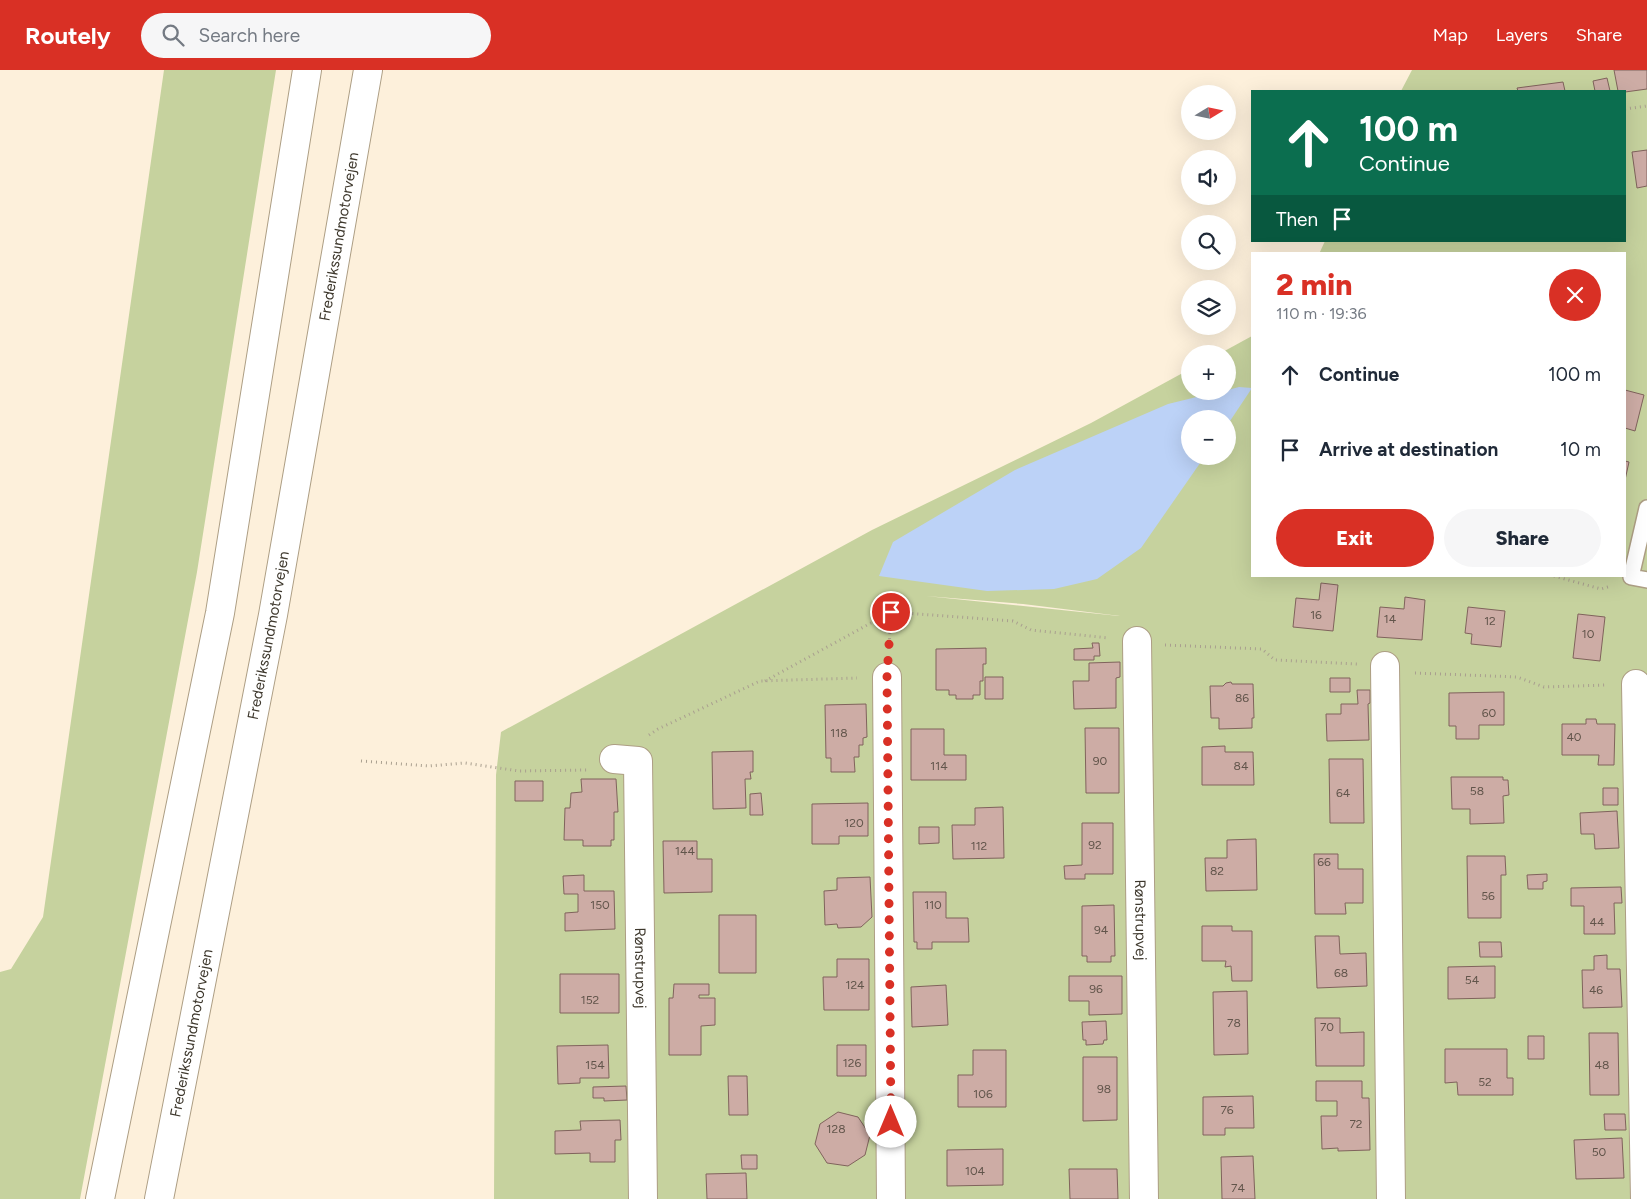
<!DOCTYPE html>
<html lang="en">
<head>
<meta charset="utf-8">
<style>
	body { margin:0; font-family:Figtree,sans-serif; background:#f6f6f7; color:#1f2937; height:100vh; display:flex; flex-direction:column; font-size:19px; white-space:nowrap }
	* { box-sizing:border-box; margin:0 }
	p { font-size:16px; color:#747a83 }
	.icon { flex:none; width:28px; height:28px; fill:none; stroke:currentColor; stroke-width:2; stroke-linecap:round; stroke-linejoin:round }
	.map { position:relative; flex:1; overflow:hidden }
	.drawer { position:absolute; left:1251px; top:182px; width:375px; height:325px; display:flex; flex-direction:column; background:#fff; border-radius:0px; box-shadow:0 5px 20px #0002 }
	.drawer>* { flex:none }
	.hud { position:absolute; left:1251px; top:20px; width:375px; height:152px; border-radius:0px; box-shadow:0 5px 20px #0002; background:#0b6e4f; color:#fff; overflow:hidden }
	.needle { width:32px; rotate:80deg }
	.fabs { position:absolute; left:1181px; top:15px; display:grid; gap:10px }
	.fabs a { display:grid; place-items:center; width:55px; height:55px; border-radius:50%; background:#fff; box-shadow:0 5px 20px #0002; font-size:25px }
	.pin { position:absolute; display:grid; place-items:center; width:42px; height:42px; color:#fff; margin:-21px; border:2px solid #fff; border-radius:50%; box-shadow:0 1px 5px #0007 }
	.me { position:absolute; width:55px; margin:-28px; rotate:0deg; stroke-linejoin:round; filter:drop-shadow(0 0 4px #0008) }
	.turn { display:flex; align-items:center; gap:18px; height:105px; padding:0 25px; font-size:22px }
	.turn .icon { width:65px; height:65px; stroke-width:2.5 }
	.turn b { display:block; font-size:35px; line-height:42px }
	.then { display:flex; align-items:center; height:48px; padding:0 25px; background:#0003; gap:10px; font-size:19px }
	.round { display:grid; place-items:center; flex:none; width:52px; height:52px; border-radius:26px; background:#f6f6f7 }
	.headline { display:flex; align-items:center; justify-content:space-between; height:85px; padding:0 25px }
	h1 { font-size:30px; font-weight:800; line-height:38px; color:#d93025 }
	.cta { display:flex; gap:10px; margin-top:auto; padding:10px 25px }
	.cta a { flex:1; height:58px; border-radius:30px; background:#d93025; color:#fff; font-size:20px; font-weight:800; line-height:58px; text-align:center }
	.cta a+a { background:#f6f6f7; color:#1f2937 }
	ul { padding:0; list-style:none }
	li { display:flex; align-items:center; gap:15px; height:75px; padding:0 25px }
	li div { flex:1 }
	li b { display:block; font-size:19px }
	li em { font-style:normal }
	header { display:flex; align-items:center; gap:30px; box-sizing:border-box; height:70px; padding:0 25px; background:#d93025; color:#fff }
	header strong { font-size:24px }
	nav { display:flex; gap:28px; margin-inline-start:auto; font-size:18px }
	.search { width:350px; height:45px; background:#f6f6f7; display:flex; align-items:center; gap:12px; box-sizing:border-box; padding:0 18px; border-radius:28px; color:#747a83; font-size:19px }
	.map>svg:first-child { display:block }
</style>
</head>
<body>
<header>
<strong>Routely</strong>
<div class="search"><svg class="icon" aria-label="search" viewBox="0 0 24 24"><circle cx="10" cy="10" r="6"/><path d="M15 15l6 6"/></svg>Search here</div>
<nav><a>Map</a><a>Layers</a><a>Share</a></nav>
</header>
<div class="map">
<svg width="1647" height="1129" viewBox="0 0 1647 1129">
	<rect width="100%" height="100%" fill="#fdf0db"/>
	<path fill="#c6d29e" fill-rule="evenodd" d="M164 0H276L197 502 80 1129H0V902L11 899 43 847Z
		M1412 0H1647V1129H494L496 705 501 662 872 460 1091 353 1190 299V321H1228V284H1219L1252 266V506H1625V184H1319L1325 171H1625V21H1401ZM1190 349H1228V386H1190ZM926 526 1023 534 1120 546H1119Z"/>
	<path fill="#bcd2f7" d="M1239 317 1252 318 1228 354V349H1190V386H1205L1141 478 1097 509 1054 519 987 521 879 506 893 472 1015 400 1168 334 1221 321H1228V320Z"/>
	<path fill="#cdaca5" stroke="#80635c" d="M1614 0H1647V19L1625 22 1618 21Z
		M1607 8 1610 21H1595L1593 11Z
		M1563 12 1565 21H1518L1517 18Z
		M1647 80V116L1637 118 1632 82Z
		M1625 320 1644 325 1635 361 1625 358Z
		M1625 391 1629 392 1625 410Z
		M1321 513 1338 515 1333 561 1293 557 1296 528 1319 530Z
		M1405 527 1425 530 1422 570 1377 567 1380 537 1404 539Z
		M1468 537 1505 541 1501 577 1471 574 1472 564 1465 563Z
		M1578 544 1605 547 1600 591 1573 588Z
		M1092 573H1099L1100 586H1094V590H1074V579L1093 578Z
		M986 578V594H983V611H980V625H973V629H956V625H949V620H936V579Z
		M1120 592V607L1116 608V638L1074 639 1073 611H1089V593Z
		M985 607H1003V629H985Z
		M1330 608H1350V622H1330Z
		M1231 612 1232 614H1253L1254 648H1252V658L1219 659V648H1211L1210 616H1223L1226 613Z
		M1357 620H1370V633L1368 634 1369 670 1327 671 1326 644H1341V634H1358Z
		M1504 622V655H1479V669H1456V656H1449V623Z
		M866 634 867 667 863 668V675H859V687H854L855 702H831V688H826L825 635Z
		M1586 649H1596L1597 654H1615L1614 695H1598L1599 685H1562V654H1586Z
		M1085 658H1119V723H1086Z
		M911 659H944V685H966V710H911Z
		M1225 676V682H1253L1254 715H1202V677Z
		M753 681V702H750L751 709H745L746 738 713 739 712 682Z
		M1329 689H1363L1364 753H1330Z
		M1451 707H1503V710H1508L1509 725 1503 726 1504 753 1470 754V739H1452Z
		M581 709H616L618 742H614V770H611V776H583V770H564L565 738H570L571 723 582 722Z
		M515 711H543V731H515Z
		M1603 718H1618V735H1603Z
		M761 723 763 745H750V724Z
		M868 733V766H839V774H812V734Z
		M1003 737 1004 788 953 789 952 755H975V738Z
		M1617 741 1619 778 1595 779 1594 764H1581L1580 743Z
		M1082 753H1113V804H1085V809H1065L1064 796 1082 795Z
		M919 757H939V773L919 774Z
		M1256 769 1257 820 1206 821 1205 788H1227V770Z
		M663 771H697V789H712V822L664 823Z
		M1314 784H1338V799H1363V833H1345L1346 844H1315Z
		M1467 786H1505L1506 805H1501V848H1468Z
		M1547 804V811L1543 812V819H1528L1527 805Z
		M584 805V821H614L615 859 565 861V843L578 842V824H564L563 806Z
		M870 807 872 847 861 857 838 858 837 854 825 855 824 821 837 820V808Z
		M1621 817 1622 833H1614L1615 864H1584V836H1571V818Z
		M913 822H946V848H968L969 872H932V879H917V872H914Z
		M1114 835 1115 886H1111V892H1087V886H1082V836Z
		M719 845H756V903H719Z
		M1202 856H1232V861H1252V911H1232L1231 896 1225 897 1226 891H1202Z
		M1315 866H1339L1340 884 1366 883 1367 916 1317 918Z
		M1479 872H1501L1502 887H1480Z
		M1607 885V899H1620L1622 937 1583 938 1582 900H1594V886Z
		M837 889H869V940H824L823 907H837Z
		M1495 896V928L1448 929V897Z
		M560 904H619V943H560Z
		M1069 906H1122V944L1089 945V931H1069Z
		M674 914H709V925H699V928H715V955L701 956V985H669V928H673Z
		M946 915 948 955 912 957 911 917Z
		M1247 921 1248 984 1214 985 1213 922Z
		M1315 948H1340V963L1364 962V996H1316Z
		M1106 951 1107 970H1104L1103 974 1086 975V970H1083L1082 952Z
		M1589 963H1618L1619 1025H1590Z
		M1528 966H1544V989H1528Z
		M608 975 609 1008H580V1013L558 1014 557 976Z
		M837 975H866V1006H837Z
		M1445 979H1507V1008H1513V1025H1458L1457 1012 1445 1013Z
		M973 980H1006V1037H958V1005H973Z
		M1083 987H1117V1050L1083 1051Z
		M728 1006H747L748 1045H729Z
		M1316 1011H1362V1028H1369L1370 1080 1338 1081V1078L1322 1079 1321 1046H1337V1031H1316Z
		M626 1016 627 1030 604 1031V1028H593V1017Z
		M1253 1026 1254 1058H1225V1065H1203V1027Z
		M838 1042 858 1047 870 1065 865 1085 848 1096 827 1093 815 1074 820 1054Z
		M1604 1044H1625L1626 1060H1605Z
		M620 1050 621 1070H615V1092H590V1083L555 1084V1061L581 1060 580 1051Z
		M1622 1068 1624 1108 1576 1109 1574 1070Z
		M1003 1079V1115L947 1116V1080Z
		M741 1085H757V1099H742Z
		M1253 1086 1255 1129H1222L1221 1087Z
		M1069 1099H1117L1118 1129H1070Z
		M746 1103 747 1129H707L706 1104Z"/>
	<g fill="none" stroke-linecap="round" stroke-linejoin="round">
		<defs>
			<path id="service" d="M1647 438 1631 507 1647 510"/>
			<g id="minor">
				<path id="s1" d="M1137 571 1144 1129"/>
				<path d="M1385 596 1391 1129"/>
				<path d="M887 607 891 1129"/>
				<path d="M1636 614 1645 1129"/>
				<path id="s2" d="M614 689 638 691 643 1129"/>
			</g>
			<g id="motorway">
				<path d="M100 1129 220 543 307 0"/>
				<path id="s3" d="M159 1129 273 545 368 0"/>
			</g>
		</defs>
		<use href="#service" stroke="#ad9e84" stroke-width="18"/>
		<use href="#minor" stroke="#ad9e84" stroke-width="30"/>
		<use href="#motorway" stroke="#ad9e84" stroke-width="30"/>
		<path stroke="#a99f8f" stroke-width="3" stroke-dasharray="1 4" stroke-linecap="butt" d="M1625 39 1647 36
			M1554 506 1601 519 1611 516
			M1165 575 1262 579 1275 590 1357 594
			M889 579 891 542
			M1415 603 1517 607 1544 617 1607 615
			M765 611 891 542 1013 551 1031 560 1109 568
			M649 665 658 659 760 611 857 608
			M361 691 429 696 465 693 519 701 587 700"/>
		<use href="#service" stroke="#fff" stroke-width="15"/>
		<use href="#minor" stroke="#fff" stroke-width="28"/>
		<use href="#motorway" stroke="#fff" stroke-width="28"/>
	</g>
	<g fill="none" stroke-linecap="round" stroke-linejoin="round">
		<path stroke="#d93025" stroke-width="9" stroke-dasharray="0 16.2" d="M891 542 887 607 891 1052"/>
	</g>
	<g text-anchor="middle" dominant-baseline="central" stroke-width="4.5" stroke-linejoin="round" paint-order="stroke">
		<g font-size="12" fill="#62554b">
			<text x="1316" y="545">16</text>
			<text x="1390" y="549">14</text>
			<text x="1490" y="551">12</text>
			<text x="1588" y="564">10</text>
			<text x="1242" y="628">86</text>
			<text x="1489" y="643">60</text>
			<text x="839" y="663">118</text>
			<text x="1574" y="667">40</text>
			<text x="1100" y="691">90</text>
			<text x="939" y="696">114</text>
			<text x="1241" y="696">84</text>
			<text x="1477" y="721">58</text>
			<text x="1343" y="723">64</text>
			<text x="854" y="753">120</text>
			<text x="1095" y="775">92</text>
			<text x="979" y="776">112</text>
			<text x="685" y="781">144</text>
			<text x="1324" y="792">66</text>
			<text x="1217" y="801">82</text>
			<text x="1488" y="826">56</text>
			<text x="600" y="835">150</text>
			<text x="933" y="835">110</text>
			<text x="1597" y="852">44</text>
			<text x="1101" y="860">94</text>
			<text x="1341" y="903">68</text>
			<text x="1472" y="910">54</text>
			<text x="855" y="915">124</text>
			<text x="1096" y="919">96</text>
			<text x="1596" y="920">46</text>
			<text x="590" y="930">152</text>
			<text x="1234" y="953">78</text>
			<text x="1327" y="957">70</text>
			<text x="852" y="993">126</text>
			<text x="595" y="995">154</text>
			<text x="1602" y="995">48</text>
			<text x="1485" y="1012">52</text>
			<text x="1104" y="1019">98</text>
			<text x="983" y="1024">106</text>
			<text x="1227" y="1040">76</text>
			<text x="1356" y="1054">72</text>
			<text x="836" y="1059">128</text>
			<text x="1599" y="1082">50</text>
			<text x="975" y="1101">104</text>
			<text x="1238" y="1118">74</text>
		</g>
		<g font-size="15" fill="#3e382d" stroke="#fff">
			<text stroke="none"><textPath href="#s3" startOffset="979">Frederikssundmotorvejen</textPath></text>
			<text stroke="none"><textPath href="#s3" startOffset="574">Frederikssundmotorvejen</textPath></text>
			<text stroke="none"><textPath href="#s1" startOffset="279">Rønstrupvej</textPath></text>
			<text stroke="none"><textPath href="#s2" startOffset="231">Rønstrupvej</textPath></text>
			<text stroke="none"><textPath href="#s3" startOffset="169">Frederikssundmotorvejen</textPath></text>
		</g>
	</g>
</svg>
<div class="fabs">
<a><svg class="needle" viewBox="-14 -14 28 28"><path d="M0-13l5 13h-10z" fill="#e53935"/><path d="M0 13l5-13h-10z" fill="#747a83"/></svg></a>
<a><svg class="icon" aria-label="sound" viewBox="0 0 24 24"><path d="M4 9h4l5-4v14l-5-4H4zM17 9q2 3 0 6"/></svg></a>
<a><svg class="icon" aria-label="search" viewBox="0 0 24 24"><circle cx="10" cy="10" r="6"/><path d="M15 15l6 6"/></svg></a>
<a><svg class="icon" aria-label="layers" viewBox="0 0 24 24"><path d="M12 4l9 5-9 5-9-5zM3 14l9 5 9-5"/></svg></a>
<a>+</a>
<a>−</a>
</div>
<div class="pin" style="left:891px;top:542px;background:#d93025"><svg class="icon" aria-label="arrive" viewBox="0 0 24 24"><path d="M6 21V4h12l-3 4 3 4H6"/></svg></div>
<svg class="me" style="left:891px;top:1052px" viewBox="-20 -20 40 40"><circle r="19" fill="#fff"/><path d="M0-13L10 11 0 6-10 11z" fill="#d93025"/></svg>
<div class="hud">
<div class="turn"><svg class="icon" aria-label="ahead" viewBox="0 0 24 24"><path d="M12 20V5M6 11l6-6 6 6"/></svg><div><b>100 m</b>Continue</div></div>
<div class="then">Then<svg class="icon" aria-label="arrive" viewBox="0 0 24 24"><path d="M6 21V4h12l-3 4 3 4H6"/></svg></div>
</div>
<section class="drawer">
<div class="headline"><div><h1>2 min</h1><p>110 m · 19:36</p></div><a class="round" style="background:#d93025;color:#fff"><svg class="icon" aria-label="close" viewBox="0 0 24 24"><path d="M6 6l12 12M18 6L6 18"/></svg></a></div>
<ul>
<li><svg class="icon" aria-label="ahead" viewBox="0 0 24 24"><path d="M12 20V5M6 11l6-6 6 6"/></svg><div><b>Continue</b></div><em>100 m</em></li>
<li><svg class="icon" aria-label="arrive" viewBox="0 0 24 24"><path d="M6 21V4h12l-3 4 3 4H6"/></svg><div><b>Arrive at destination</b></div><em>10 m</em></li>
</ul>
<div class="cta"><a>Exit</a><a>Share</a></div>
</section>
</div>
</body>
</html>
